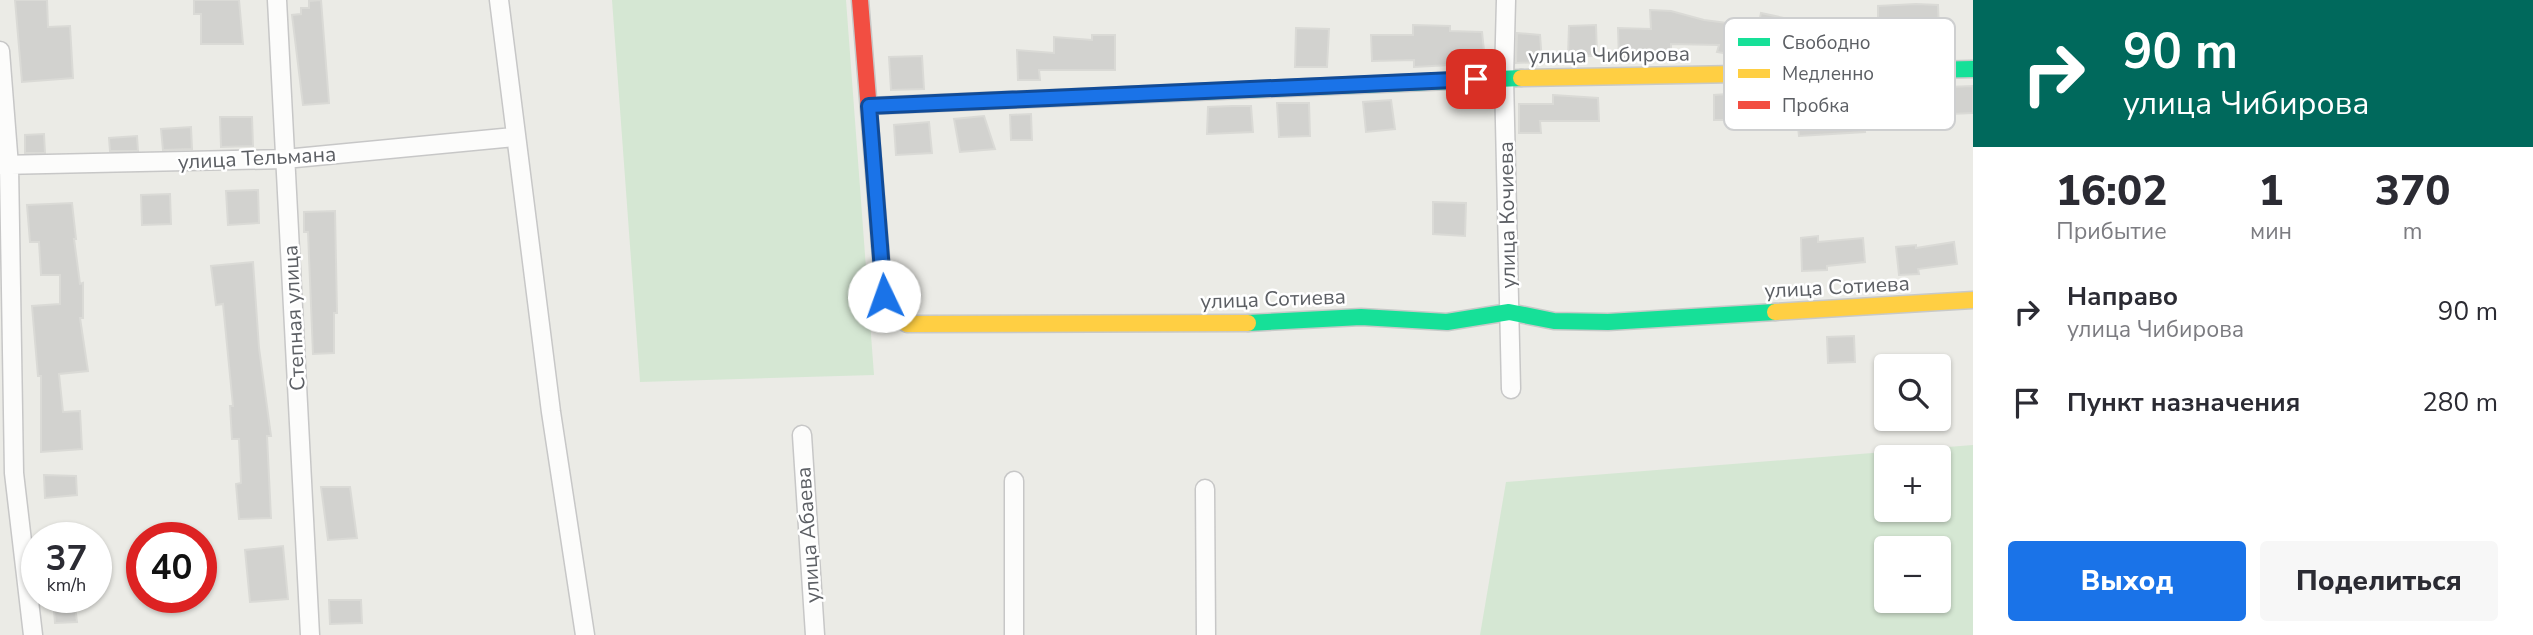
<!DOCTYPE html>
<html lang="ru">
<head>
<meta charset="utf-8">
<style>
	body { margin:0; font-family:"Nunito Sans",sans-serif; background:#f7f7f7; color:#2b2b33; height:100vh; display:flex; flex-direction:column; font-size:26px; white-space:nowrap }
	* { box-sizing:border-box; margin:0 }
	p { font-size:23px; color:#7c7c81 }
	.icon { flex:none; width:38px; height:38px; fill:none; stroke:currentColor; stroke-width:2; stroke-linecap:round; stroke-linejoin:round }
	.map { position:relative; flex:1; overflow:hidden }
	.drawer { display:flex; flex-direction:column; background:#fff; width:560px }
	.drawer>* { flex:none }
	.banner { background:#00695c; color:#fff; overflow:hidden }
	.buttons { position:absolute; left:1874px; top:354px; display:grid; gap:14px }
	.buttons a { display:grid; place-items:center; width:77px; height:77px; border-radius:7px; background:#fff; box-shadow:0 2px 5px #0004; font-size:35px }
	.speed { position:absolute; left:21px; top:522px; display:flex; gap:14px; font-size:35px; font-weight:700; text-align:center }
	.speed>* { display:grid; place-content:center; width:91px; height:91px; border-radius:50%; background:#fff; box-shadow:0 2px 5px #0004; line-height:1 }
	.speed small { font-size:18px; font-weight:400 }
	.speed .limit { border:10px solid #d22; background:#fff; color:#111 }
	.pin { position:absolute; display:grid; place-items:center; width:60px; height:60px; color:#fff; margin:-30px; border-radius:14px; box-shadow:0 4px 10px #0006 }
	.me { position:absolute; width:77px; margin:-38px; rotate:357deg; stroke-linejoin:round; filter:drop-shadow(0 0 5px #0008) }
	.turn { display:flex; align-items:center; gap:24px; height:147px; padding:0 35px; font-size:32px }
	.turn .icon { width:91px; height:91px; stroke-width:2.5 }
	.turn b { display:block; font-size:49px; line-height:60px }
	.eta { display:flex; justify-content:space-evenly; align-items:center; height:119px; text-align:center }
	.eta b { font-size:42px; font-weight:800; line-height:49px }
	.cta { display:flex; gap:14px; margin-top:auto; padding:14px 35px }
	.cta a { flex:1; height:80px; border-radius:7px; background:#1a73e8; color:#fff; font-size:28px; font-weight:800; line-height:80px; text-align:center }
	.cta a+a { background:#f7f7f7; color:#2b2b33 }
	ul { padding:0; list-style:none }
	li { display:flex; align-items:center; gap:21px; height:91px; padding:0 35px }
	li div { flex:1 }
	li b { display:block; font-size:26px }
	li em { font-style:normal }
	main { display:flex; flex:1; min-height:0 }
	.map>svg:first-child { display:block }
</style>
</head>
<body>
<main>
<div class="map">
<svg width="1973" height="635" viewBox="0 0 1973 635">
	<rect width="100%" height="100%" fill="#ebebe6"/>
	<path fill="#d5e7d3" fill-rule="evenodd" d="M612 0H846L874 375 640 382Z
		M1973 445V635H1480L1506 482ZM1886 457H1939V509H1886ZM1886 548H1939V600H1886Z"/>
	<path fill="#d2d2cf" stroke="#dadad6" stroke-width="2" d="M15 0H47L48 27 70 26 73 78 22 82Z
		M194 0H239L243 44H201V14H194Z
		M321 0 329 103 303 105 292 15 301 14V8H309V1Z
		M1916 4 1938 5 1939 32 1878 33V6Z
		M1650 10 1671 11 1704 20 1758 27 1761 13 1798 21 1791 58H1770L1748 53 1747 57 1717 52 1719 45 1671 44V52L1645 51V59L1619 61 1618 28 1651 29Z
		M1413 25 1450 26V31L1482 32 1485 60 1450 61V65L1414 67V60L1372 61 1371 35H1413Z
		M1596 25 1597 56H1568L1569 26Z
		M1296 28 1329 29 1327 67H1295Z
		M1517 33 1540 35 1542 62 1516 63Z
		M1092 35H1115V70H1039L1040 80H1018L1017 50 1054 53V37L1092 40Z
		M922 56 924 89 891 90 889 57Z
		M1973 86V113L1951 114 1949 87Z
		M1876 90H1902V119L1864 120 1865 132 1799 136 1796 110 1877 107Z
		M1743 93 1774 94 1776 120H1714V95Z
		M1553 95 1598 98 1599 121H1540L1541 133H1519V104H1553Z
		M1391 100 1395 129 1366 132 1363 102Z
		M1277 103H1309L1310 136 1279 137Z
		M1232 106H1251L1253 132 1207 134 1208 107Z
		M1031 114 1032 140H1011L1010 115Z
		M984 116 995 149 960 152 954 119Z
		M220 117H252L253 146 221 147Z
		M929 122 932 153 896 155 894 125Z
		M191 127 192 149 163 150 161 129Z
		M44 134 45 153H25V135Z
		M137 136 138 151H110L109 138Z
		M258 190 259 223 228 225 226 191Z
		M170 194 171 224 142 225 141 195Z
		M1433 202 1466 203 1465 236 1433 234Z
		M72 203 76 239H74L80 284 83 283V318H80L88 371 59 374 63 412 80 411 82 449 41 452V376H38L32 306 60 304V275H41L39 242H30L27 205Z
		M335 211 337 313H334V353L313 354 308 232H304V212Z
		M1818 236V242L1863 238 1865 262 1827 266V270L1802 271 1801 238Z
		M1954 242 1957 264 1918 269 1919 274 1899 275 1896 247 1916 245V248Z
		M253 262 259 348 271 436H267L271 518 239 519 236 484 241 483 239 439H232L230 406H233L223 304 216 305 211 266Z
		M1854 336 1855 362 1828 363 1827 337Z
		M44 475 76 476 77 495 45 498Z
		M321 487H350L357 538 328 540Z
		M283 546 288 599 250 602 245 550Z
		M53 597H74L77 622 55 623Z
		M329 600H361L362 623 330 624Z"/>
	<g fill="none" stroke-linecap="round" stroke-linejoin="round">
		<defs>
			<path id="street" d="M277 0 310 635
				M499 0 551 412 585 635
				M1506 0 1504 78 1511 389
				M0 51 9 166 14 473 33 635
				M0 165 285 159 514 137
				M802 435 815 635
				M1014 481V635
				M1205 489 1206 635"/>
			<path id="fast" d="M1737 74 1973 69
				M869 106 1521 78
				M1248 323 1361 317 1447 322 1509 312 1554 321 1608 322 1775 312"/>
			<path id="slow" d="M1521 78 1737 74
				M880 246 884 296 889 313 907 324 1248 323
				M1775 312 1973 300"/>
			<path id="jam" d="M860 0 880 246"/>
		</defs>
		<use href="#street" stroke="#c7c7c7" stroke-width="21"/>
		<use href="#fast" stroke="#c8c9c8" stroke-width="19"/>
		<use href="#slow" stroke="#c8c9c8" stroke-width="19"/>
		<use href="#jam" stroke="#c8c9c8" stroke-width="19"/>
		<use href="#street" stroke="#fcfcfb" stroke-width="18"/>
		<use href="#fast" stroke="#16e098" stroke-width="16"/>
		<use href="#slow" stroke="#ffcf43" stroke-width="16"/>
		<use href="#jam" stroke="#f24e42" stroke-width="16"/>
	</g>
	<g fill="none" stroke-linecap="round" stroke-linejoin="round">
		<defs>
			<path id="route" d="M884 296 869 106 1476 79"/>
		</defs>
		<use href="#route" stroke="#114b97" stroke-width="18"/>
		<use href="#route" stroke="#1a73e8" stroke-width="12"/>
	</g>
	<g text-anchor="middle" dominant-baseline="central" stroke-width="5" stroke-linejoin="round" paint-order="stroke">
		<g font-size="21" fill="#5c5f64" stroke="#fff">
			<text transform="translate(1609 55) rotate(-1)">улица Чибирова</text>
			<text transform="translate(257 158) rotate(-3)">улица Тельмана</text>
			<text transform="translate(1507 215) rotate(-91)">улица Кочиева</text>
			<text transform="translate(1837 287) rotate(-3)">улица Сотиева</text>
			<text transform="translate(1273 299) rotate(-2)">улица Сотиева</text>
			<text transform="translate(294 318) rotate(-93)">Степная улица</text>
			<text transform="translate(808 535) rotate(-94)">улица Абаева</text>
		</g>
	</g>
	<rect x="1724" y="18" width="231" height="112" rx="10" fill="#fff" stroke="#cecfd0" stroke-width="2"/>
	<rect x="1738" y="38" width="32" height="8" fill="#16e098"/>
	<rect x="1738" y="69" width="32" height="9" fill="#ffcf43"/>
	<rect x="1738" y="101" width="32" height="8" fill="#f24e42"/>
	<g font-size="19" fill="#5c5f64">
		<text x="1782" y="49">Свободно</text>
		<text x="1782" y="80">Медленно</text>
		<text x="1782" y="112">Пробка</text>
	</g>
</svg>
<div class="buttons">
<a><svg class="icon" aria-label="search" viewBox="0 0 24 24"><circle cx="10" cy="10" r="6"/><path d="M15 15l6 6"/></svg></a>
<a>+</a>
<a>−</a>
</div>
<div class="speed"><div>37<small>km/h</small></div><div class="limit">40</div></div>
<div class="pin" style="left:1476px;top:79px;background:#d93025"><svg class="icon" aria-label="arrive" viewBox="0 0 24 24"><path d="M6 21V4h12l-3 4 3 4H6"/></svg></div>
<svg class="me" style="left:884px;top:296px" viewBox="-20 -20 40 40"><circle r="19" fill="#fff"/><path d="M0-13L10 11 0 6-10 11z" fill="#1a73e8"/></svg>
</div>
<section class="drawer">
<div class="banner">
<div class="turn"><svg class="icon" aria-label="right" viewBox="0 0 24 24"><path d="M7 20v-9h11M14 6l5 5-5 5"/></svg><div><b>90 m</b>улица Чибирова</div></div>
</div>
<div class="eta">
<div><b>16:02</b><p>Прибытие</p></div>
<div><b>1</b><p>мин</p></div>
<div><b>370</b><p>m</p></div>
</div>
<ul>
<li><svg class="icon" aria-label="right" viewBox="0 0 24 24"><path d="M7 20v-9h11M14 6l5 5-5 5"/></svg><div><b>Направо</b><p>улица Чибирова</p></div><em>90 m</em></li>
<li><svg class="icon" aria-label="arrive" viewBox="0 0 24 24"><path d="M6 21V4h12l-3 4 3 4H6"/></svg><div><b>Пункт назначения</b></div><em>280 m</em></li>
</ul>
<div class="cta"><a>Выход</a><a>Поделиться</a></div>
</section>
</main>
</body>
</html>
